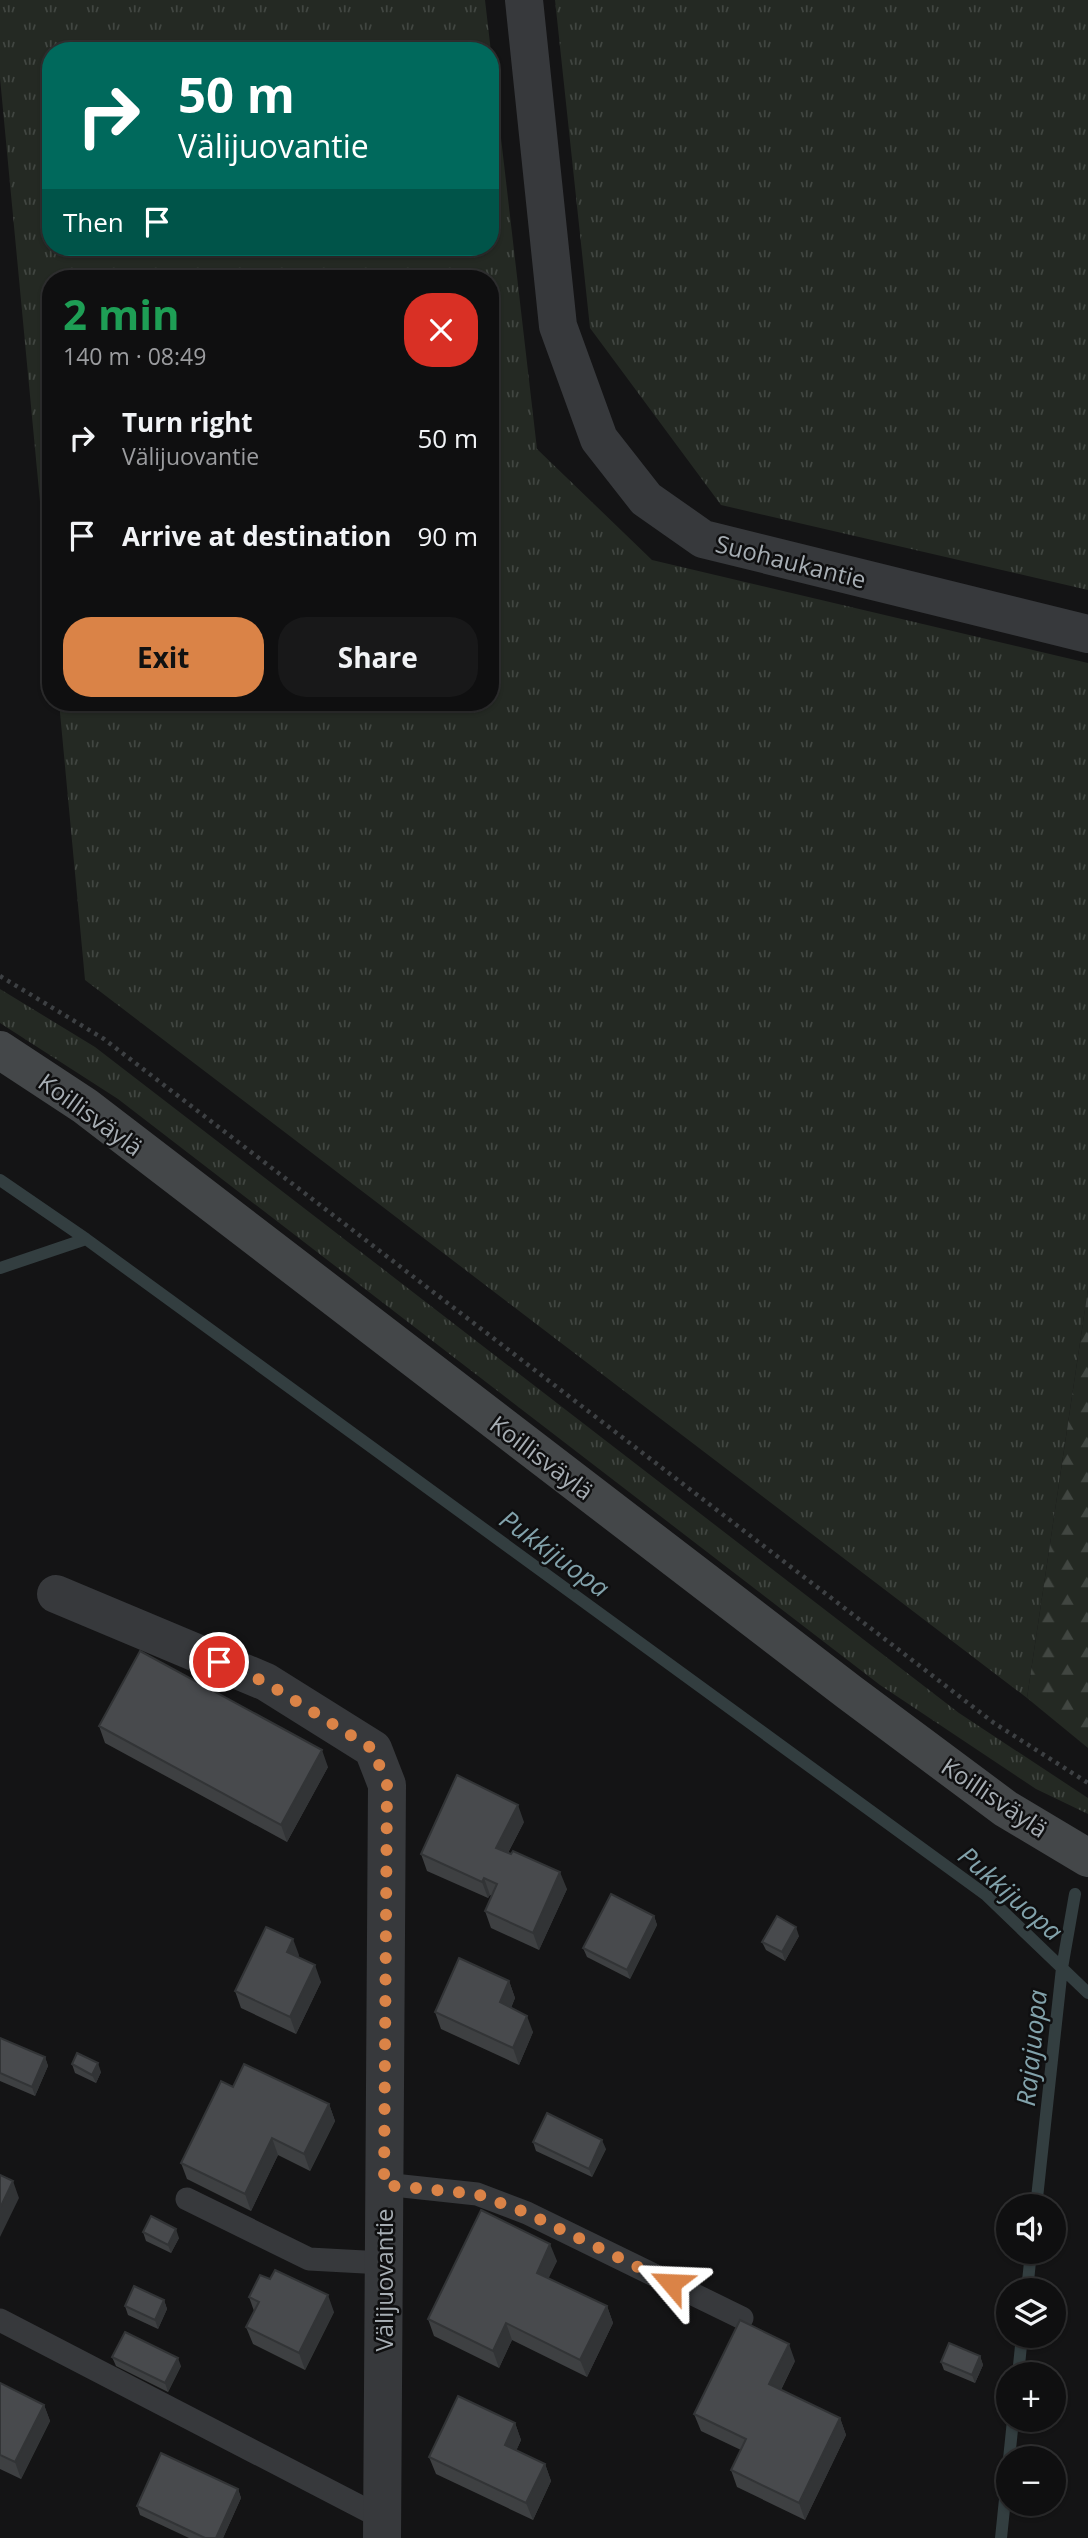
<!DOCTYPE html>
<html lang="en">
<head>
<meta charset="utf-8">
<style>
	body { margin:0; font-family:"Open Sans",sans-serif; background:#181819; color:#f1f3f6; height:100vh; display:flex; flex-direction:column; font-size:26px; white-space:nowrap }
	* { box-sizing:border-box; margin:0 }
	p { font-size:23px; color:#9b9c9f }
	.icon { flex:none; width:38px; height:38px; fill:none; stroke:currentColor; stroke-width:2; stroke-linecap:round; stroke-linejoin:round }
	.map { position:relative; flex:1; overflow:hidden }
	.side { position:absolute; left:42px; top:270px; width:457px; height:441px; display:flex; flex-direction:column; background:#0f0f10; border-radius:28px; box-shadow:0 2px 5px #0004,0 0 0 2px #2f2f30 }
	.side>* { flex:none }
	.banner { position:absolute; left:42px; top:42px; width:457px; height:214px; border-radius:28px; box-shadow:0 2px 5px #0004,0 0 0 2px #2f2f30; background:#00695c; color:#fff; overflow:hidden }
	.buttons { position:absolute; left:996px; top:2194px; display:grid; gap:14px }
	.buttons a { display:grid; place-items:center; width:70px; height:70px; border-radius:50%; background:#0f0f10; box-shadow:0 2px 5px #0004,0 0 0 2px #2f2f30; font-size:35px }
	.pin { position:absolute; display:grid; place-items:center; width:60px; height:60px; color:#fff; margin:-30px; border:4px solid #fff; border-radius:50%; box-shadow:0 2px 7px #0007 }
	.me { position:absolute; width:77px; margin:-38px; rotate:296deg; stroke-linejoin:round; filter:drop-shadow(0 0 5px #0008) }
	.turn { display:flex; align-items:center; gap:24px; height:147px; padding:0 21px; font-size:32px }
	.turn .icon { width:91px; height:91px; stroke-width:2.5 }
	.turn b { display:block; font-size:49px; line-height:60px }
	.then { display:flex; align-items:center; height:66px; padding:0 21px; background:#0003; gap:14px; font-size:26px }
	.round { display:grid; place-items:center; flex:none; width:74px; height:74px; border-radius:28px; background:#181819 }
	.headline { display:flex; align-items:center; justify-content:space-between; height:119px; padding:0 21px }
	h1 { font-size:42px; font-weight:700; line-height:52px; color:#1e9e55 }
	.cta { display:flex; gap:14px; margin-top:auto; padding:14px 21px }
	.cta a { flex:1; height:80px; border-radius:28px; background:#da8347; color:#111; font-size:28px; font-weight:700; line-height:80px; text-align:center }
	.cta a+a { background:#181819; color:#f1f3f6 }
	ul { padding:0; list-style:none }
	li { display:flex; align-items:center; gap:21px; height:98px; padding:0 21px }
	li div { flex:1 }
	li b { display:block; font-size:26px }
	li em { font-style:normal }
	.map>svg:first-child { display:block }
</style>
</head>
<body>
<div class="map">
<svg width="1088" height="2538" viewBox="0 0 1088 2538">
	<defs>
		<pattern id="grass-tufts" width="24" height="20" patternUnits="userSpaceOnUse" patternTransform="scale(1.75)"><rect width="24" height="20" fill="#242923"/><path d="M3 7l-1-3M5 7V3M7 7l1-3M15 17l-1-3M17 17v-4M19 17l1-3" fill="none" stroke="#414641"/></pattern>
		<pattern id="forest-firs" width="22" height="20" patternUnits="userSpaceOnUse" patternTransform="scale(1.75)"><rect width="22" height="20" fill="#242923"/><path d="M5 1l3.5 6h-7zM16 11l3.5 6h-7z" fill="#414641"/></pattern>
	</defs>
	<rect width="100%" height="100%" fill="#141415"/>
	<path fill="url(#grass-tufts)" fill-rule="evenodd" d="M0 0H485L537 449 652 560 1088 663V1289L1027 1698 85 980 59 702H490V278H51V618L0 78ZM51 51H490V247H51Z
		M555 0H1088V590L721 505 590 328Z
		M0 989 95 1047 959 1713 1088 1798V1814L1036 1789 880 1685 118 1099 0 1023Z"/>
	<path fill="url(#forest-firs)" d="M1088 1289V1748L1027 1698Z"/>
	<g fill="none" stroke-linecap="round" stroke-linejoin="round">
		<path stroke="#333e40" stroke-width="12" d="M0 1180 86 1239
			M0 1268 86 1239 986 1895 1088 1993
			M1036 2207 1062 1968 1075 1894
			M1027 2291 1031 2252
			M1018 2375 1022 2336
			M1009 2459 1013 2420
			M1001 2538 1008 2470"/>
		<path stroke="#3d4043" stroke-width="4.5" stroke-dasharray="3.5 5" stroke-linecap="butt" d="M0 976 104 1039 994 1723 1088 1783"/>
		<path stroke="#37393c" stroke-width="23" d="M384 2184 477 2194 527 2213 742 2318
			M187 2199 309 2259 383 2263
			M0 2320 382 2518"/>
		<path stroke="#37393c" stroke-width="38" d="M524 0 558 326 599 439 646 499 703 539 1088 634
			M56 1594 266 1682 373 1749 387 1785 382 2538"/>
		<path stroke="#444749" stroke-width="38" d="M0 1050 85 1106 849 1692 1006 1809 1088 1858"/>
	</g>
	<path fill="#3e4042" d="M99 1726 328 1767 287 1842 105 1743Z
		M524 1822 508 1853 567 1889 539 1950 491 1928 485 1911 492 1896 490 1895 488 1898 427 1871 421 1854Z
		M654 1916 657 1925 630 1979 587 1957 583 1948Z
		M799 1936 785 1961 766 1950 762 1942Z
		M299 1955 298 1957 321 1982 296 2034 241 2008 235 1991Z
		M509 1981 515 1998 511 2008 533 2032 519 2065 441 2029 435 2012Z
		M0 2038 45 2057 48 2066 35 2096 0 2081Z
		M72 2064 101 2072 96 2083 75 2073Z
		M233 2087 329 2104 335 2121 310 2171 278 2155 251 2211 187 2179 181 2163Z
		M533 2142 606 2149 592 2177 536 2151Z
		M143 2232 179 2238 171 2253 146 2241Z
		M557 2261 548 2278 607 2306 613 2323 587 2377 512 2340 499 2368 434 2336 428 2319Z
		M249 2297 334 2312 305 2370 253 2344 246 2327 254 2311Z
		M164 2300 167 2309 158 2329 128 2315 125 2306Z
		M980 2356 983 2365 975 2383 944 2370 941 2362Z
		M112 2357 181 2366 168 2392 116 2366Z
		M795 2361 781 2390 840 2418 846 2435 805 2520 737 2487 731 2470 741 2450 701 2431 694 2414Z
		M0 2383 44 2405 50 2421 21 2479 0 2469Z
		M515 2423 521 2440 516 2451 545 2464 551 2481 533 2520 436 2474 429 2457Z
		M238 2489 241 2498 223 2538H189L140 2515 137 2506Z"/>
	<path fill="#323436" d="M322 1750 328 1767 287 1842 281 1825Z
		M518 1805 524 1822 502 1864 496 1848Z
		M560 1872 567 1889 539 1950 533 1933Z
		M484 1878 490 1895 488 1898 482 1882Z
		M654 1916 657 1925 630 1979 627 1970Z
		M796 1927 799 1936 785 1961 782 1952Z
		M293 1939 299 1955 293 1969 287 1952Z
		M315 1965 321 1982 296 2034 290 2017Z
		M509 1981 515 1998 506 2019 500 2002Z
		M527 2016 533 2032 519 2065 513 2048Z
		M45 2057 48 2066 35 2096 32 2087Z
		M98 2063 101 2072 96 2083 92 2075Z
		M329 2104 335 2121 310 2171 304 2154Z
		M272 2138 278 2155 251 2211 245 2194Z
		M602 2140 606 2149 592 2177 589 2169Z
		M13 2181 19 2198 0 2237V2208Z
		M176 2229 179 2238 171 2253 168 2245Z
		M550 2244 557 2261 543 2290 537 2273Z
		M328 2295 334 2312 305 2370 299 2353Z
		M164 2300 167 2309 158 2329 155 2320Z
		M607 2306 613 2323 587 2377 580 2360Z
		M506 2323 512 2340 499 2368 493 2351Z
		M789 2344 795 2361 775 2401 769 2384Z
		M980 2356 983 2365 975 2383 972 2375Z
		M178 2358 181 2366 168 2392 165 2383Z
		M44 2405 50 2421 21 2479 15 2462Z
		M840 2418 846 2435 805 2520 799 2503Z
		M515 2423 521 2440 511 2462 505 2445Z
		M545 2464 551 2481 533 2520 526 2503Z
		M238 2489 241 2498 223 2538H216Z"/>
	<path fill="#484a4d" stroke="#323436" stroke-width="2" d="M140 1651 322 1750 281 1825 99 1726Z
		M457 1775 518 1805 496 1848 511 1854 513 1851 560 1872 533 1933 485 1911 497 1884 484 1878 482 1882 421 1854Z
		M611 1894 654 1916 627 1970 583 1948Z
		M777 1916 796 1927 782 1952 762 1942Z
		M266 1927 293 1939 287 1952 315 1965 290 2017 235 1991Z
		M459 1958 509 1981 500 2002 527 2016 513 2048 435 2012Z
		M0 2038 45 2057 32 2087 0 2073Z
		M77 2053 98 2063 92 2075 72 2064Z
		M244 2064 329 2104 304 2154 272 2138 245 2194 181 2163 221 2081 233 2087Z
		M547 2113 602 2140 589 2169 533 2142Z
		M0 2175 13 2181 0 2208Z
		M481 2210 550 2244 537 2273 607 2306 580 2360 506 2323 493 2351 428 2319Z
		M151 2216 176 2229 168 2245 143 2232Z
		M275 2270 328 2295 299 2353 246 2327 259 2302 249 2297 260 2275 270 2279Z
		M134 2286 164 2300 155 2320 125 2306Z
		M740 2320 789 2344 769 2384 840 2418 799 2503 731 2470 746 2439 694 2414Z
		M125 2332 178 2358 165 2383 112 2357Z
		M949 2343 980 2356 972 2375 941 2362Z
		M0 2383 44 2405 15 2462 0 2455Z
		M458 2396 515 2423 505 2445 545 2464 526 2503 429 2457Z
		M161 2453 238 2489 216 2538H205L137 2506Z"/>
	<g fill="none" stroke-linecap="round" stroke-linejoin="round">
		<path stroke="#da8347" stroke-width="12" stroke-dasharray="0 21.6" d="M219 1662 265 1682 373 1749 387 1785 384 2185 477 2194 527 2213 671 2283"/>
	</g>
	<g text-anchor="middle" dominant-baseline="central" stroke-width="5" stroke-linejoin="round" paint-order="stroke">
		<g font-size="24" fill="#a7aeb4" stroke="#0f0f10">
			<text transform="translate(791 561) rotate(14)">Suohaukantie</text>
			<text transform="translate(91 1114) rotate(36)">Koillisväylä</text>
			<text transform="translate(542 1457) rotate(37)">Koillisväylä</text>
			<text transform="translate(995 1797) rotate(34)">Koillisväylä</text>
			<text transform="translate(383 2280) rotate(-90)">Välijuovantie</text>
		</g>
		<g font-size="26" font-style="italic" fill="#82a2ab" stroke="#0f0f10">
			<text transform="translate(555 1553) rotate(36)">Pukkijuopa</text>
			<text transform="translate(1011 1893) rotate(41)">Pukkijuopa</text>
			<text transform="translate(1031 2048) rotate(-84)">Rajajuopa</text>
		</g>
	</g>
</svg>
<div class="buttons">
<a><svg class="icon" aria-label="sound" viewBox="0 0 24 24"><path d="M4 9h4l5-4v14l-5-4H4zM17 9q2 3 0 6"/></svg></a>
<a><svg class="icon" aria-label="layers" viewBox="0 0 24 24"><path d="M12 4l9 5-9 5-9-5zM3 14l9 5 9-5"/></svg></a>
<a>+</a>
<a>−</a>
</div>
<div class="pin" style="left:219px;top:1662px;background:#d93025"><svg class="icon" aria-label="arrive" viewBox="0 0 24 24"><path d="M6 21V4h12l-3 4 3 4H6"/></svg></div>
<svg class="me" style="left:671px;top:2283px" viewBox="-20 -20 40 40"><path d="M0-17L14 15 0 8-14 15z" fill="#da8347" stroke="#fff" stroke-width="4"/></svg>
<div class="banner">
<div class="turn"><svg class="icon" aria-label="right" viewBox="0 0 24 24"><path d="M7 20v-9h11M14 6l5 5-5 5"/></svg><div><b>50 m</b>Välijuovantie</div></div>
<div class="then">Then<svg class="icon" aria-label="arrive" viewBox="0 0 24 24"><path d="M6 21V4h12l-3 4 3 4H6"/></svg></div>
</div>
<section class="side">
<div class="headline"><div><h1>2 min</h1><p>140 m · 08:49</p></div><a class="round" style="background:#d93025;color:#fff"><svg class="icon" aria-label="close" viewBox="0 0 24 24"><path d="M6 6l12 12M18 6L6 18"/></svg></a></div>
<ul>
<li><svg class="icon" aria-label="right" viewBox="0 0 24 24"><path d="M7 20v-9h11M14 6l5 5-5 5"/></svg><div><b>Turn right</b><p>Välijuovantie</p></div><em>50 m</em></li>
<li><svg class="icon" aria-label="arrive" viewBox="0 0 24 24"><path d="M6 21V4h12l-3 4 3 4H6"/></svg><div><b>Arrive at destination</b></div><em>90 m</em></li>
</ul>
<div class="cta"><a>Exit</a><a>Share</a></div>
</section>
</div>
</body>
</html>
